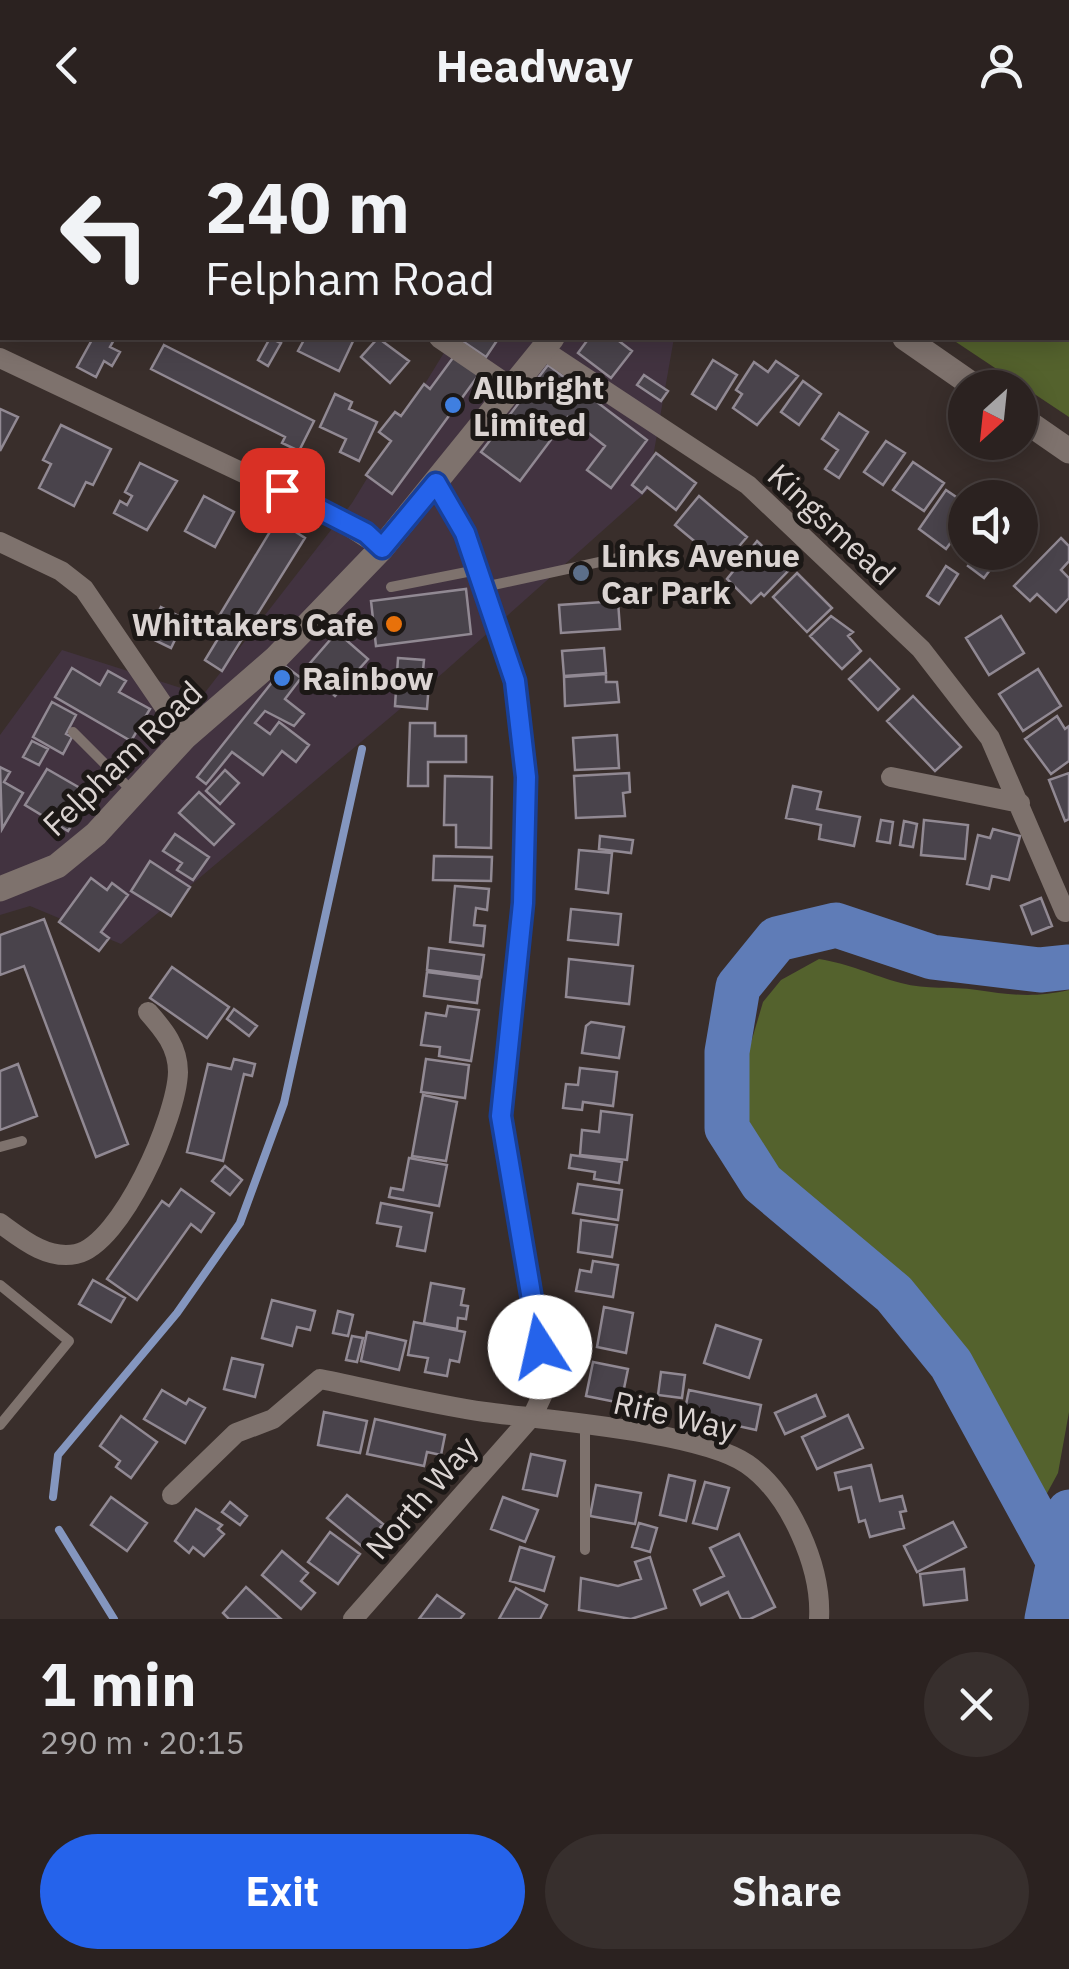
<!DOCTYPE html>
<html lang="en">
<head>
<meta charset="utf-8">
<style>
	body { margin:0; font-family:"IBM Plex Sans",sans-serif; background:#372f2d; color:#f1f3f6; height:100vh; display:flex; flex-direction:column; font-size:38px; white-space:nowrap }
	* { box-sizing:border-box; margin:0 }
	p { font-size:32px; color:#a6a4a5 }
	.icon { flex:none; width:55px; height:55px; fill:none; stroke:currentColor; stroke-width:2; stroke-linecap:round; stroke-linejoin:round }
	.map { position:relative; height:1489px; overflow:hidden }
	.panel { display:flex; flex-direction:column; background:#2b2220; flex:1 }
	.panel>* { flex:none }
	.banner { position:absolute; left:0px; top:0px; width:1070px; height:210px; box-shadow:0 5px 25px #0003,0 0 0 2px #473f3e; background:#2b2220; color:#f1f3f6; overflow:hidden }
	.needle { width:65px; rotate:207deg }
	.fabs { position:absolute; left:948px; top:240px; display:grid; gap:20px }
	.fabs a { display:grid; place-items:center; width:90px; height:90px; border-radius:50%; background:#2b2220; box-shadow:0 5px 25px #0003,0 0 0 2px #473f3e; font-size:50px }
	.pin { position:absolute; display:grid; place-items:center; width:85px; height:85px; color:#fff; margin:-42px; border-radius:20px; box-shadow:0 5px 15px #0006 }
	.me { position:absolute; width:110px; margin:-55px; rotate:350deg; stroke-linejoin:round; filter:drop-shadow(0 0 8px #0008) }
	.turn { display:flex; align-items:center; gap:35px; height:210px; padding:0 40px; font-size:45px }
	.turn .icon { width:130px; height:130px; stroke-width:2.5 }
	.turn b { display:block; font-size:70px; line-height:85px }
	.round { display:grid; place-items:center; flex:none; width:105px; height:105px; border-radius:52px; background:#372f2d }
	.overview { display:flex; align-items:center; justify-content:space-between; height:170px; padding:0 40px }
	h1 { font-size:60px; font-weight:800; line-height:75px }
	.action { display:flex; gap:20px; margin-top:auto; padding:20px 40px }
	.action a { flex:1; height:115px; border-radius:60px; background:#2563eb; color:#fff; font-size:40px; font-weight:800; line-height:115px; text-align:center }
	.action a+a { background:#372f2d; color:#f1f3f6 }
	header { display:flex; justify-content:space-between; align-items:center; height:130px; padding:0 40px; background:#2b2220; font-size:45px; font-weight:800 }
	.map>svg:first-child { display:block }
</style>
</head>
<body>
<header><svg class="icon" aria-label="back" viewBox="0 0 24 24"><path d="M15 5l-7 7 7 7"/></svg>Headway<svg class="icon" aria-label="person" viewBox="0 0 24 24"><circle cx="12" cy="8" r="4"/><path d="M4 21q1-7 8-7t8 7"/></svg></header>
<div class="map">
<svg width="1069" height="1489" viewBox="0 0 1069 1489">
	<rect width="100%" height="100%" fill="#392e2b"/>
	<path fill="#423340" d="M453 208H674L647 361 444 542 121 814 30 776 0 785V605L62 520 203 565 352 373Z"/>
	<path fill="#54622d" d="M808 0H1069V287L950 208H1068V2Z
		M819 829C851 834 871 845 901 853 927 860 951 856 977 860 1010 865 1035 868 1069 860V1282L1058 1343 1045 1367 981 1248 943 1191 876 1126 773 1041 738 982 745 933 763 872 781 850Z"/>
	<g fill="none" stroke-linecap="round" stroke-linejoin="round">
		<path stroke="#8496bf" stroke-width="8" d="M53 1367 58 1325 177 1183 240 1093 284 973 362 619
			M59 1400 114 1489"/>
		<path stroke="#5f7cb7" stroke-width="45" d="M1060 1434 951 1234 894 1164 762 1053 727 998V922L738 857 777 809 836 795 932 827 1040 840 1069 837
			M1047 1489 1069 1382"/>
	</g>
	<path fill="#49434b" stroke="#918993" stroke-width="2.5" d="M93 208H115L110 217 120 222 112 236 104 231 96 247 77 237Z
		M270 208 281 213 268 236 258 230Z
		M305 208H351L354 209 339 241 298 221Z
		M378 208 409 231 390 253 361 227Z
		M458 208H490L496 212 486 227Z
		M589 208H615L632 221 611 248 578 223Z
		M164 215 314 291 299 321 282 313 285 307 151 239Z
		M458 221 483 239 392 364 366 345 391 311 379 302 395 282 401 286 424 254 430 259Z
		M713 230 737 245 716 279 692 264Z
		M776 231 798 246 757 295 733 278 742 264 736 260 754 232 768 242Z
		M548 235 647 310 611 358 587 340 605 316 568 287 520 351 481 322Z
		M644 245 668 261 661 271 637 255Z
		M803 251 821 264 799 295 781 282Z
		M335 264 352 272 349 279 377 292 359 331 340 322 346 309 320 297Z
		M0 279 18 287 0 321Z
		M839 283 868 302 839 348 825 339 838 320 822 309Z
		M61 295 111 319 93 355 86 352 74 376 39 358 51 334 43 330Z
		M886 311 905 323 883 355 864 342Z
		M656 323 696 353 676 380 647 357 642 363 632 355Z
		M913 332 944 353 924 381 893 360Z
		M140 333 177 351 147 400 114 383 120 371 127 375 132 366 125 362Z
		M946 360 965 373V393L946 419 919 399Z
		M204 366 234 382 215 417 185 401Z
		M699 366 747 407 723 435 675 395Z
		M277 390 305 408 222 541 205 530 219 507 210 501Z
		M1061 408 1069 416V431L1061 440 1069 448V468L1056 482 1037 464 1030 471 1014 456Z
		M757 411 788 441 764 466 761 463 751 473 727 449Z
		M978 422H1014L1008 431 1001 425 984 448 968 436Z
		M946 436 958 444 939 474 927 466Z
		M797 443 832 478 807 502 773 467Z
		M466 459 471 504 376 516 371 471Z
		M618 471 620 499 561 503 559 475Z
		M161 477 185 489 171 518 146 506Z
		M831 486 853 502 848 506 861 521 842 539 810 506Z
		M1001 486 1024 523 989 545 966 508Z
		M337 502 368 529 335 566 305 539Z
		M604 518 606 543 564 546 562 521Z
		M398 528 424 530 422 551 429 552 427 579 395 576Z
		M870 529 899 559 878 580 849 549Z
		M285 536 301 548 285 569 304 584 294 596 265 581 255 593 270 604 279 592 309 615 296 632 282 621 263 645 232 622 206 654 197 647Z
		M72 538 100 555 108 541 126 551 119 562 150 579 131 611 55 567Z
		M1038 539 1061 576 1023 601 999 564Z
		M606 544V552H617L619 572 565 576 564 547Z
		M913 566 961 617 935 641 887 591Z
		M52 572 76 585 66 604 72 607 63 624 33 607Z
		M1057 586 1065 599 1069 596V631L1051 644 1025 609Z
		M410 593H435V606H466V632H428V656H408Z
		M617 605 619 638 575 640 573 608Z
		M32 611 48 619 39 635 23 627Z
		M0 637 10 642 4 652 23 663 2 699Z
		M47 639 92 665 68 701 25 675Z
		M225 640 239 653 220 674 206 661Z
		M629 643 630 662 623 663 625 686 576 688 574 646Z
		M1069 643V689L1065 691 1049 650Z
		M445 646 492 647 491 718 456 717V695H444Z
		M793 656 821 662 817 679 860 687 854 716 819 709 821 695 786 688Z
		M199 662 234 694 214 715 179 683Z
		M881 690 893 692 890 713 877 711Z
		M924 690 968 695 965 729 921 725Z
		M904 691 917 694 913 717 900 715Z
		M993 699 1020 706 1009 750 992 746 989 759 967 754 978 705 990 708Z
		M175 704 209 727 193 750 177 740 182 733 163 721Z
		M600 706 633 710 631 723 599 719Z
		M579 720 612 723 608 763 576 759Z
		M434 726 492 727 491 751 433 750Z
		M150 731 190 757 171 786 131 761Z
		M91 748 107 760 112 753 128 765 101 802 109 808 99 821 59 792Z
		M455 756 489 759 487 780 476 778 474 795 485 796 483 816 450 812Z
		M1041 768 1052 796 1032 804 1021 776Z
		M571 779 621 784 618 815 568 810Z
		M44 789 128 1014 96 1027 24 836 0 845V805Z
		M429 818 484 825 481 847 427 840Z
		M569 829 633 836 629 874 566 867Z
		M172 837 229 877 207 908 150 868Z
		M427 842 480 849 477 873 424 866Z
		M448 876 479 880 471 931 439 926 440 917 421 915 426 883 446 886Z
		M234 879 257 896 249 906 227 889Z
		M591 892 624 897 619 928 582 923 586 896Z
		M234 929 255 934 252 946 244 944 223 1031 187 1022 208 934 231 939Z
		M426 929 469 935 465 968 421 962Z
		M18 934 37 986 0 1000V941Z
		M580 938 617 942 613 976 583 972 582 980 563 978 566 954 578 955Z
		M423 965 457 972 446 1031 412 1026Z
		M601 981 632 985 627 1030 580 1025 582 1000 599 1002Z
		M571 1025 622 1032 619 1053 594 1049 595 1042 569 1038Z
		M409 1028 447 1035 439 1076 389 1067 391 1058 403 1060Z
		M225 1036 242 1050 230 1065 212 1051Z
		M578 1054 622 1060 618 1090 573 1083Z
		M181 1059 214 1083 201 1102 191 1094 137 1170 107 1149 162 1071 169 1076Z
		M381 1073 432 1083 425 1121 397 1116 401 1097 377 1093Z
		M581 1090 617 1095 612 1127 578 1122Z
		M593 1131 618 1135 613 1167 576 1161 580 1140 591 1142Z
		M93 1150 125 1168 111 1192 79 1174Z
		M431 1153 464 1159 461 1175 468 1176 466 1189 458 1188 457 1199 424 1193Z
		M272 1170 315 1181 310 1200 297 1197 292 1216 262 1208Z
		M604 1177 633 1183 626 1223 597 1217Z
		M338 1181 353 1185 348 1206 333 1203Z
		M414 1192 465 1202 459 1232 450 1230 447 1246 425 1242 428 1228 408 1225Z
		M716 1195 761 1210 749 1248 704 1233Z
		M367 1202 406 1211 399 1240 361 1231Z
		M352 1206 363 1208 357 1232 346 1230Z
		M232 1228 263 1235 255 1267 224 1259Z
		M593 1232 628 1239 621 1273 586 1266Z
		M661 1242 685 1245 682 1268 658 1265Z
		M162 1260 186 1274 189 1269 205 1278 185 1313 144 1289Z
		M689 1260 761 1275 756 1300 684 1284Z
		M816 1265 825 1286 785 1304 775 1283Z
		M324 1282 367 1291 360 1323 318 1315Z
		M848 1285 863 1318 817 1339 802 1307Z
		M121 1286 157 1312 131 1348 116 1337 120 1331 100 1316Z
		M375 1289 445 1305 441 1325 427 1322 424 1336 367 1324Z
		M531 1324 565 1331 557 1366 523 1359Z
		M871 1335 880 1371 902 1366 906 1381 900 1382 904 1398 870 1407 865 1390 859 1392 851 1357 839 1360 835 1343Z
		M669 1345 695 1351 686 1391 660 1385Z
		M705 1352 729 1358 717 1399 693 1393Z
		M596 1355 641 1363 635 1394 590 1386Z
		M347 1365 383 1394 364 1418 327 1388Z
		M111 1367 147 1393 127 1421 91 1395Z
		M503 1367 538 1380 525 1412 491 1399Z
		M230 1372 247 1386 240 1395 222 1382Z
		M196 1379 222 1395 218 1399 224 1404 204 1426 193 1417 189 1423 175 1411Z
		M953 1392 966 1417 917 1442 904 1416Z
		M639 1393 657 1398 650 1422 632 1417Z
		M330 1402 360 1424 338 1454 308 1432Z
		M739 1404 775 1477 750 1489H741L728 1462 701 1475 694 1460 724 1446 710 1418Z
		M520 1417 554 1427 544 1461 510 1451Z
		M282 1421 308 1443 301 1451 315 1463 301 1479 262 1445Z
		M650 1427 666 1478 631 1489 579 1480 581 1448 618 1456 641 1449 635 1432Z
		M964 1439 967 1470 924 1475 920 1444Z
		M246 1457 281 1489H229L223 1483Z
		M516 1458 547 1475 540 1489H499Z
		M437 1465 464 1484 460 1489H419Z"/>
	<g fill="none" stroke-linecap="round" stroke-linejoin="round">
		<path stroke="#7e726d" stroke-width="10" d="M836 0 839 2
			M1068 130 1069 131
			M391 457 477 440
			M484 457 627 426
			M73 602 135 664
			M0 1017 22 1011
			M0 1155 69 1211 0 1295
			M585 1295V1420"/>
		<path stroke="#7e726d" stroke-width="20" d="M421 0 424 2
			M706 2 707 0
			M439 208 511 257
			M542 219 748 355 921 519 990 608 1065 782
			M0 228 330 384 382 418
			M0 412 61 441 84 459 185 607
			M891 647 1020 673
			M0 1093C22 1109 47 1130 76 1124 122 1114 177 986 178 942 178 917 164 900 148 882
			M172 1365 236 1303 273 1289 320 1249C375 1260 430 1274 485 1282 546 1290 701 1302 747 1334 790 1364 822 1437 819 1489
			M353 1489 533 1285 547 1255 501 986 523 773 526 647 515 551 465 403 436 353"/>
		<path stroke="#7e726d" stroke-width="25" d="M905 208 977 258
			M1020 287 1069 321
			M0 759 57 736 96 704 185 607 276 528 382 418 552 208"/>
	</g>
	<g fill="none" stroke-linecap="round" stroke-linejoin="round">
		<defs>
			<path id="route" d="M282 360 366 403 382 418 436 353 465 403 515 551 526 647 523 773 501 986 540 1217"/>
		</defs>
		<use href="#route" stroke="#184099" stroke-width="25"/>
		<use href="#route" stroke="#2563eb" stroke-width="18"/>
	</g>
	<g fill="#3f7fe0" stroke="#1c1816" stroke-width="4">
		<circle cx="453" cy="275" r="10"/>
		<circle cx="282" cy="548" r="10"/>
	</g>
	<circle fill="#5c6f8a" stroke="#1c1816" stroke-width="4" cx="581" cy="443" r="10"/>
	<circle fill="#e8710a" stroke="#1c1816" stroke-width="4" cx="394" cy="494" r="10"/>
	<g text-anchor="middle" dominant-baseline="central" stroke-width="10" stroke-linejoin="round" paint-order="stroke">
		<g font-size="32" font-weight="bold" fill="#dbd4d2" stroke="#1c1816" text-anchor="start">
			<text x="473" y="257">Allbright<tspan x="473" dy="37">Limited</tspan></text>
			<text x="601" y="425">Links Avenue<tspan x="601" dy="37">Car Park</tspan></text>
			<text x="374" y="494" text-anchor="end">Whittakers Cafe</text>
			<text x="302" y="548">Rainbow</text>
		</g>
		<g font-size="32" fill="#dbd4d2" stroke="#1c1816">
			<text transform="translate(832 394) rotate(43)">Kingsmead</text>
			<text transform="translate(122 628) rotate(-44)">Felpham Road</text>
			<text transform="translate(675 1285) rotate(13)">Rife Way</text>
			<text transform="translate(421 1367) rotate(-49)">North Way</text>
		</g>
	</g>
</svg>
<div class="fabs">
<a><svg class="needle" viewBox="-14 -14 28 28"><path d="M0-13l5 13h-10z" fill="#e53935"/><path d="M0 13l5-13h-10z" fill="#a6a4a5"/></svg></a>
<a><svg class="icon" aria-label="sound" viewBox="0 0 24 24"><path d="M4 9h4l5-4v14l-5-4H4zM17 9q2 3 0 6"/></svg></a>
</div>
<div class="pin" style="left:282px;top:360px;background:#d93025"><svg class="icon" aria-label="arrive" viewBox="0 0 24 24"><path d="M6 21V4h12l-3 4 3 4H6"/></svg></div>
<svg class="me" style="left:540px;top:1217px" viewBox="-20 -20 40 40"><circle r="19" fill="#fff"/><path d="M0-13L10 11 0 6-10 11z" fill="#2563eb"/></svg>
<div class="banner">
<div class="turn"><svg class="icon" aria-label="left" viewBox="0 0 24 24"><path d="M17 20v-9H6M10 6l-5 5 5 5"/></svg><div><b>240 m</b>Felpham Road</div></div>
</div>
</div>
<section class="panel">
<div class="overview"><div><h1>1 min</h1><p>290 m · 20:15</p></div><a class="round"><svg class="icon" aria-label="close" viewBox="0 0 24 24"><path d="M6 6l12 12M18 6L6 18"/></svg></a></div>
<div class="action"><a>Exit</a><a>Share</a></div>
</section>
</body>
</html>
